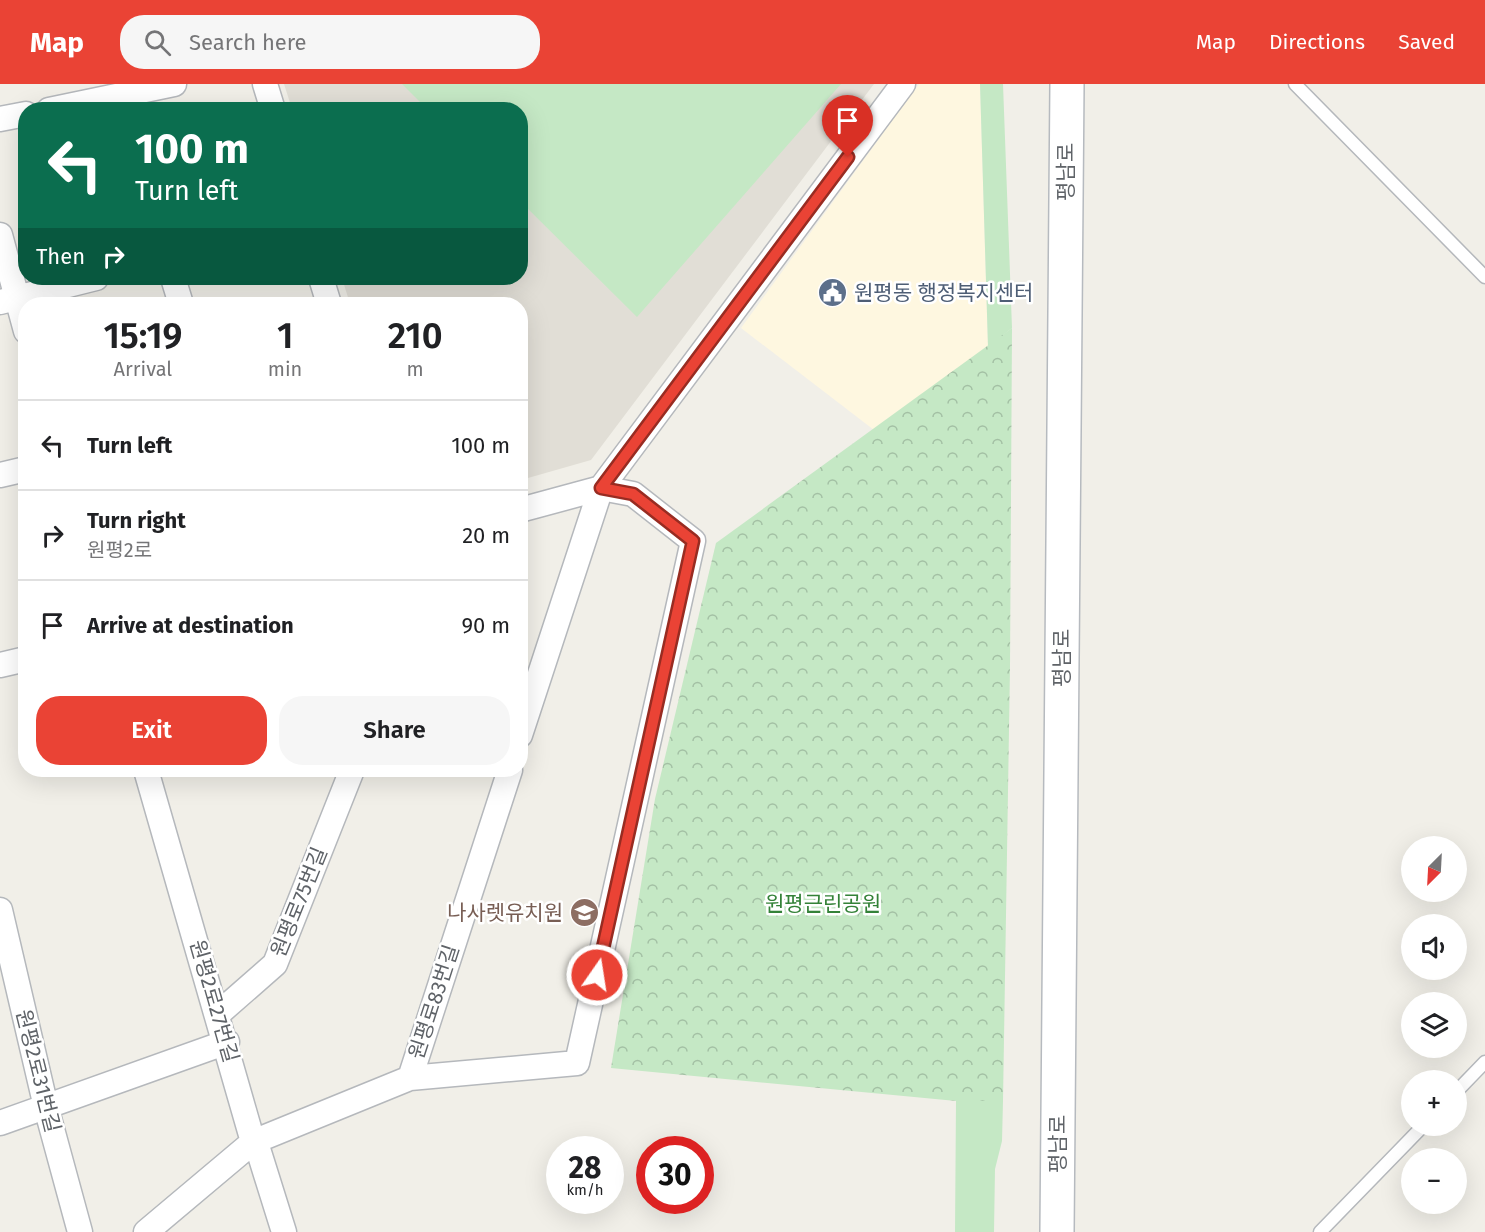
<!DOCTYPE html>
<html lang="en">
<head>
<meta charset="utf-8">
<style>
	body { margin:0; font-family:"Fira Sans","Noto Sans KR",sans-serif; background:#f6f6f6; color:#202124; height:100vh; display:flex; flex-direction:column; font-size:22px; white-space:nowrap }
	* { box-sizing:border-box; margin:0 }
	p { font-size:20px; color:#757577 }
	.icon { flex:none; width:33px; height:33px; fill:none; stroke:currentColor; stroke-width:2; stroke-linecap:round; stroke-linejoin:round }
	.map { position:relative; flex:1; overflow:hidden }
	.drawer { position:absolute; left:18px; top:213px; width:510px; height:480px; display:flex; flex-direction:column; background:#fff; border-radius:24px; box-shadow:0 6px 24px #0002 }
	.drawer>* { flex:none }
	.guide { position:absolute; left:18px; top:18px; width:510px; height:183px; border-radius:24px; box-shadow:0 6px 24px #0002; background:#0b6e4f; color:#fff; overflow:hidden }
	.needle { width:39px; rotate:204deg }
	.tools { position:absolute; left:1401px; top:752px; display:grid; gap:12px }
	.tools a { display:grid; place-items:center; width:66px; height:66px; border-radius:50%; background:#fff; box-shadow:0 6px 24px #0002; font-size:30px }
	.speed { position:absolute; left:546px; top:1052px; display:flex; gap:12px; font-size:30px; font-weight:700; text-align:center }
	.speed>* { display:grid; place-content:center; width:78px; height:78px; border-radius:50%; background:#fff; box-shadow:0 6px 24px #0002; line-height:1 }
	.speed small { font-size:15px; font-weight:400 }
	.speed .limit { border:9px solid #d22; background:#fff; color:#111 }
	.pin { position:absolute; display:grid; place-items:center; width:51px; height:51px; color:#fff; margin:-62px -26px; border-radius:50% 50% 50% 0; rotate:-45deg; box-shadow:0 0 6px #0007 }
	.pin .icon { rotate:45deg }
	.me { position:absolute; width:66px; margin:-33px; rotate:13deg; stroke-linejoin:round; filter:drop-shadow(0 0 4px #0008) }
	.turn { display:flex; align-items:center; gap:21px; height:126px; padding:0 18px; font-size:27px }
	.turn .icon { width:78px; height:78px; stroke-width:2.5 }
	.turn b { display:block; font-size:42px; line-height:51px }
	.then { display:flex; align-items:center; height:57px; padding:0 18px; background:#0003; gap:12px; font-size:22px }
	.eta { display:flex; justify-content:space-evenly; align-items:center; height:102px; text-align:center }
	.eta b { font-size:36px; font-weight:600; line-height:42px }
	.cta { display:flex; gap:12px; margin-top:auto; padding:12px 18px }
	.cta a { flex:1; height:69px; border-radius:24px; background:#ea4335; color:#fff; font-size:24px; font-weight:600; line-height:69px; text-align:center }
	.cta a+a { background:#f6f6f6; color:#202124 }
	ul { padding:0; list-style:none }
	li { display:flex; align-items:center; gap:18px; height:90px; padding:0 18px; border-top:2px solid #e0e0e0 }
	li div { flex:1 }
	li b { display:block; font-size:22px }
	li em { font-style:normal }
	header { display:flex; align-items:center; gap:36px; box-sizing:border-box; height:84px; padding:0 30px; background:#ea4335; color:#fff }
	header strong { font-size:28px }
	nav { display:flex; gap:33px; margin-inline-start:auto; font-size:21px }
	.search { width:420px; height:54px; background:#f6f6f6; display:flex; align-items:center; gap:15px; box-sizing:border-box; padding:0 21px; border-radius:24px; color:#757577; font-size:22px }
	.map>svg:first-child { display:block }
</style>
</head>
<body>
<header>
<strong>Map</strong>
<div class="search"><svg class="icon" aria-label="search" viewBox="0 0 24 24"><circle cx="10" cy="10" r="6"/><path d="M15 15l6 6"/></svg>Search here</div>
<nav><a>Map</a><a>Directions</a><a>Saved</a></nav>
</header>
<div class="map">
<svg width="1485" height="1148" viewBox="0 0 1485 1148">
	<defs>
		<pattern id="park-crowns" width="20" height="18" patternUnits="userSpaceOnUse" patternTransform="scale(1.5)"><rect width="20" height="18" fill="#c5e8c5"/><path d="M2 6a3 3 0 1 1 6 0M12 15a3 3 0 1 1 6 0" fill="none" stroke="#a3c0a4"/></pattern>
	</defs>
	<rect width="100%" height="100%" fill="#f1efe8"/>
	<path fill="#fef7e0" d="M919 0H980L988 263 874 346 741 244Z"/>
	<path fill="#e1ded6" d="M284 0H874L591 376 521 396 520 220H350L342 194H520V26L292 25Z"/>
	<path fill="#c5e8c5" d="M402 0H841L637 233 521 118 520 26 427 25Z
		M980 0H1003L1012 244 988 263Z
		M956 1017H1003L1002 1057 995 1085 994 1148H955Z"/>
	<path fill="url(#park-crowns)" d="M1012 244 1010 584 1003 1017H956L611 984 655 715 716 459Z"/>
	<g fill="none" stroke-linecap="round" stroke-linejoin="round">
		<defs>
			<path id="lane" d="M1295 0 1485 193
				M1456 1008 1485 978
				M1320 1148 1424 1041"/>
			<path id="street" d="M265 0 273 26
				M49 26 174 0
				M0 35 26 30
				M0 151 26 247
				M173 194 181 220
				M321 194 329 220
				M0 218 96 194
				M0 391 26 385
				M520 426 601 404 903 0
				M0 581 26 575
				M520 651 601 404
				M146 686 253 1058 259 1068 284 1148
				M0 826 46 1023 80 1148
				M218 930 275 880 352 686
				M410 994 577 979 693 457 633 410 601 404
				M0 1039 227 958
				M146 1148 253 1058 410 994 510 686"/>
			<path id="secondary" d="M1057 1148 1067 0"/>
		</defs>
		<use href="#lane" stroke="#b5b8bc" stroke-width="15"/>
		<use href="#street" stroke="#b5b8bc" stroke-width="27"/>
		<use href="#secondary" stroke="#b6babf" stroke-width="36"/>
		<use href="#lane" stroke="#fff" stroke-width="12"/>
		<use href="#street" stroke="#fff" stroke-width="24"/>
		<use href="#secondary" stroke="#fff" stroke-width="33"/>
	</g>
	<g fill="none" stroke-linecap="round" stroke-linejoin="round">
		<defs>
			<path id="route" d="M597 891 693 457 633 410 601 404 848 73"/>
		</defs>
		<use href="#route" stroke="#982c22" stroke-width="15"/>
		<use href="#route" stroke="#ea4335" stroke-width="10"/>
	</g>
	<defs>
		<symbol id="civic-disc" viewBox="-11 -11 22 22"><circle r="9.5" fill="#5c6f8a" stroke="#fff"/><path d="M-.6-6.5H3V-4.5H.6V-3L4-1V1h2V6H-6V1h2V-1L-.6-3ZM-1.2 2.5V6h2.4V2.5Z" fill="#fff"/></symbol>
		<symbol id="school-disc" viewBox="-11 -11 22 22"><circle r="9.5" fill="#8d6e63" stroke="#fff"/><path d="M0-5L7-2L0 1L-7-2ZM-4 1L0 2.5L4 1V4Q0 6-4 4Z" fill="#fff"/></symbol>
	</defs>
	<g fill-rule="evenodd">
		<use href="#civic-disc" x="816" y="192" width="33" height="33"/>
		<use href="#school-disc" x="568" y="812" width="33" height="33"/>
	</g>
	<g text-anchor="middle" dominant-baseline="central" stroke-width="5" stroke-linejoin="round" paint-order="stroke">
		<g font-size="21" fill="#5f6368" stroke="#fff">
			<text transform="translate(1066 88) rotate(-90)">평남로</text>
			<text transform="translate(1062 574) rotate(-90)">평남로</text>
			<text transform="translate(299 818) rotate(-68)">원평로75번길</text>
			<text transform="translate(214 917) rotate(74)">원평2로27번길</text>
			<text transform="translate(434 918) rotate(-72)">원평로83번길</text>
			<text transform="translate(38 987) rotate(76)">원평2로31번길</text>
			<text transform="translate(1058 1060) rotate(-90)">평남로</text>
		</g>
		<g font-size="21" fill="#4e5e75" stroke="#fff" text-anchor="start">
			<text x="854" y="209">원평동 행정복지센터</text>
		</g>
		<g font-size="21" fill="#348238" stroke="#fff">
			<text x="823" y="820">원평근린공원</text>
		</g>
		<g font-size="21" fill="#785e54" stroke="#fff" text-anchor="end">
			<text x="563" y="829">나사렛유치원</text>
		</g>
	</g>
</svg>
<div class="tools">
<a><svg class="needle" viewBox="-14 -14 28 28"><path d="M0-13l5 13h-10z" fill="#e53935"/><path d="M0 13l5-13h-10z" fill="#757577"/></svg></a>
<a><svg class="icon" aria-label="sound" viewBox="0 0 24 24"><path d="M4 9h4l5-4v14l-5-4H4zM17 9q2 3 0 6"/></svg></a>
<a><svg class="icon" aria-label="layers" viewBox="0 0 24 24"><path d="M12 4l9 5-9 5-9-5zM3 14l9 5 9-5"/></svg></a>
<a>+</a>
<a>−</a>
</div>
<div class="speed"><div>28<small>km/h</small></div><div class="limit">30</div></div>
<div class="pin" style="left:848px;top:73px;background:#d93025"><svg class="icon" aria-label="arrive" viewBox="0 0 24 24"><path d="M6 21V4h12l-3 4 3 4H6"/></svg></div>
<svg class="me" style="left:597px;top:891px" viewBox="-20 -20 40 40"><circle r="17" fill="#ea4335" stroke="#fff" stroke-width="3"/><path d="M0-11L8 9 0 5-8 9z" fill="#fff"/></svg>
<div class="guide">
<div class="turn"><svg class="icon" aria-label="left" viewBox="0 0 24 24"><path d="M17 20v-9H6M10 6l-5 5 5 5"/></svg><div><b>100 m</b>Turn left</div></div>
<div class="then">Then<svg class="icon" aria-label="right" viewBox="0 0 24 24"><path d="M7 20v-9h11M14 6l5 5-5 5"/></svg></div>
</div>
<section class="drawer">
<div class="eta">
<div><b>15:19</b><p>Arrival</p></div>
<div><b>1</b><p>min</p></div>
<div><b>210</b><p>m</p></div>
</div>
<ul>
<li><svg class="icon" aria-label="left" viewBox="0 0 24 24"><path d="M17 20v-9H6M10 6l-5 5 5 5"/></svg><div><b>Turn left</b></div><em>100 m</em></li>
<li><svg class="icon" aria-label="right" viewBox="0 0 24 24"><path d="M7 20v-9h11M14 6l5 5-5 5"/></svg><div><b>Turn right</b><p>원평2로</p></div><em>20 m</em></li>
<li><svg class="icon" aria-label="arrive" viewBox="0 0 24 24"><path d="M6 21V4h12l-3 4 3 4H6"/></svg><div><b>Arrive at destination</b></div><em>90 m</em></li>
</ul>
<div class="cta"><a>Exit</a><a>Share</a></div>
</section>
</div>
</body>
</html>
